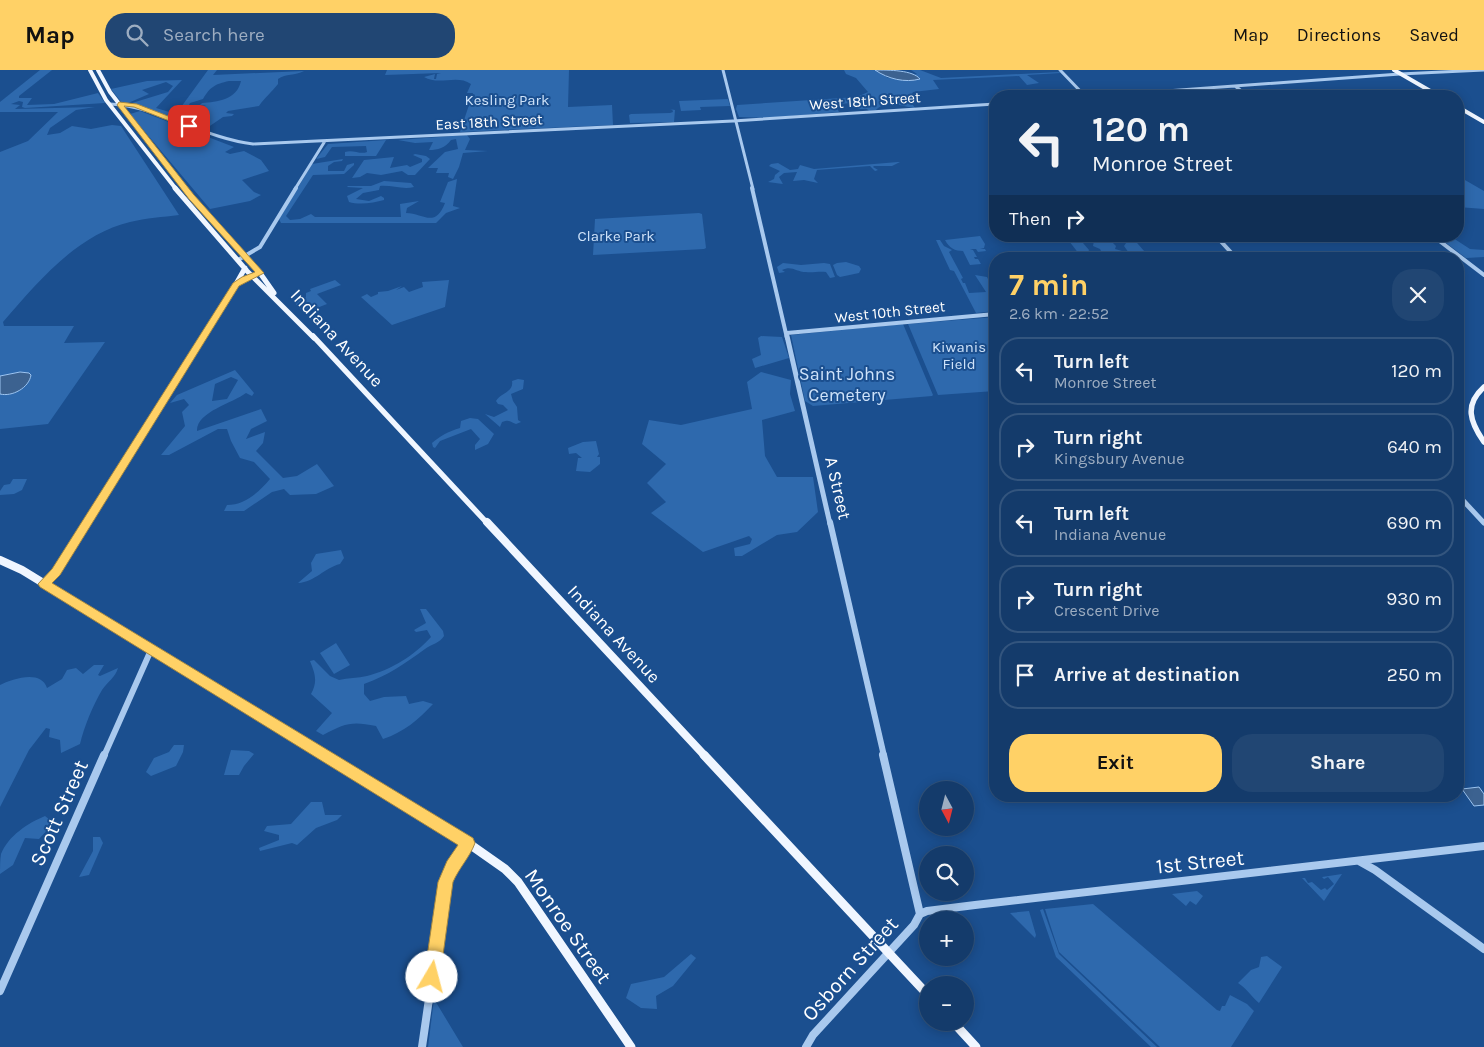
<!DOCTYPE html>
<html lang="en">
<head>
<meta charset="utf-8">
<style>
	body { margin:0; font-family:Karla,sans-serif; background:#214673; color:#f1f3f6; height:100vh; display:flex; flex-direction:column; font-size:19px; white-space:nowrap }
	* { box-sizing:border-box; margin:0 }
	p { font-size:16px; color:#9dadc1 }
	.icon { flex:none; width:28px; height:28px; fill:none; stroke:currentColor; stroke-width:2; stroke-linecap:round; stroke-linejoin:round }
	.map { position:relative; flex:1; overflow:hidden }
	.drawer { position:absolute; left:989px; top:182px; width:475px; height:550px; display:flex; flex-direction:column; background:#143b6b; border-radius:20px; box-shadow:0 2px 12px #0003,0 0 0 1px #33557e }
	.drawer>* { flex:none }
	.banner { position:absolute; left:989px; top:20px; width:475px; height:152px; border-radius:20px; box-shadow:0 2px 12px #0003,0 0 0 1px #33557e; background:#143b6b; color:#f1f3f6; overflow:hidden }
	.needle { width:32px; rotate:173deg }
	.fabs { position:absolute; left:919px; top:711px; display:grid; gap:10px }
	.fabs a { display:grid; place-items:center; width:55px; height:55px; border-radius:50%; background:#143b6b; box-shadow:0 2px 12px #0003,0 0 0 1px #33557e; font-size:25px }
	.pin { position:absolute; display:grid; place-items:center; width:42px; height:42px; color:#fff; margin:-21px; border-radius:10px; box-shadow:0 2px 8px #0006 }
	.me { position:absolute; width:55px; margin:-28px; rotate:8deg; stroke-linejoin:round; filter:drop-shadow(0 0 4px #0008) }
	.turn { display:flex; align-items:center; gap:18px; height:105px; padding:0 20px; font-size:22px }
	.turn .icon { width:65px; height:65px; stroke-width:2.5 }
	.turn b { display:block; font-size:35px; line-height:42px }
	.then { display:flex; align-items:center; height:48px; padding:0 20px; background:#0003; gap:10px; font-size:19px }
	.round { display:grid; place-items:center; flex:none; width:52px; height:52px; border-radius:20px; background:#214673 }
	.headline { display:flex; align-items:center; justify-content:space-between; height:85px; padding:0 20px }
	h1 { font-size:30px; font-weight:700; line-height:38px; color:#ffd166 }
	.cta { display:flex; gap:10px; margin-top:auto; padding:10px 20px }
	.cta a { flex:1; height:58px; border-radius:20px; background:#ffd166; color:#111; font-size:20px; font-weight:700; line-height:58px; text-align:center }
	.cta a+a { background:#214673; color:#f1f3f6 }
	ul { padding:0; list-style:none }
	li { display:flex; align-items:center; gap:15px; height:68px; margin:0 10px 8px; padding:0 10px; border:2px solid #33557e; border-radius:20px }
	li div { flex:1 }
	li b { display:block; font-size:19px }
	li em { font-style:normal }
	header { display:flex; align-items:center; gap:30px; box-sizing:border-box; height:70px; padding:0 25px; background:#ffd166; color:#111 }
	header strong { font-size:24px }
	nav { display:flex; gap:28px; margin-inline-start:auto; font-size:18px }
	.search { width:350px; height:45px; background:#214673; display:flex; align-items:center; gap:12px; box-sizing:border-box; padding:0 18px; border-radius:20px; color:#9dadc1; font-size:19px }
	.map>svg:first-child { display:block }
</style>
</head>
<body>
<header>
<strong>Map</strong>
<div class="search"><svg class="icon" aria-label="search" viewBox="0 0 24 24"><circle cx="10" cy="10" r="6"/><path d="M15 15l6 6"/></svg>Search here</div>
<nav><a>Map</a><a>Directions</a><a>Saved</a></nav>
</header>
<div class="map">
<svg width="1484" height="977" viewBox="0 0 1484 977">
	<rect width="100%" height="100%" fill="#1b4f8f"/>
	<path fill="#2e69ad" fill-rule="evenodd" d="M40 0H52L19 26V28H32L27 35 54 34 98 23 105 33 25 38 22 37 23 32 19 31 11 34 20 35 15 39 95 37 76 40 50 58 47 65 60 63 72 56 91 59 112 55 121 56 179 145C163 147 146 148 130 152 76 165 38 212 3 252L4 256H74L64 273 105 272 48 354 0 359V82L28 71 58 42H0V32Z
		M208 0H217L213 5 304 1C295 6 286 3 278 9V14C272 22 265 27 259 36L228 41 226 43 234 44 232 46 223 47 204 60 201 59 205 54V51L192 55 132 33 168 22 173 16 166 12 142 20 149 24 128 33H122L111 19 147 11 182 10 156 38 176 44ZM229 11H241C237 30 217 32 202 33L200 35H206L181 43 188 37 190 33 203 29C210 17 215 14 229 11Z
		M387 0H569L568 37 612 35 613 55 460 62 473 23H467L471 14C457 4 439 16 424 7L435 4 434 9H436L437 4 441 3 385 5Z
		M844 0H875L888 8 898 9 917 4 911 0H920L941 8 1059 2 1061 3 1027 5 1039 13 1027 15 1019 6 933 10 939 19 913 22 909 29 915 38C900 37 888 28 876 40L869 41 867 39H858L855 33 835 34 839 42 768 48 739 47 736 39 737 35 857 27 868 22 856 8 846 4Z
		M728 29 730 36 700 37 701 40 681 41 679 31Z
		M670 39 675 40 674 52 630 53 629 45 631 44 670 43 673 42 672 39Z
		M140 41 234 77 225 82 230 84 244 81 261 90 269 101 242 110 254 122 261 125 250 131 210 139 130 44Z
		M467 65 470 69 465 80 488 81 463 83 459 97 453 109 448 107 449 103H436L438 98H428L445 82 458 79 456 69 451 70C445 78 438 80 429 80L433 72 415 73 398 70Z
		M386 70 376 86H345V82C353 79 360 85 367 82L366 76 332 77 325 87 316 89 328 74Z
		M415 84 426 86 430 89 415 105H408L402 101 381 105 367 103 360 107 352 108 364 90 394 87 390 98 407 95 410 97 422 92V89L413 85Z
		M343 89 342 91 334 92 328 96V101H344L347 95 354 93V95L344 104 313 105 286 146 290 150 300 149 311 144 315 147H401L400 134 419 131 407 138 406 143C423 143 435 159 445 133L440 132 448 112 457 109 453 136 460 138 446 143 436 153H281L279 149 312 94Z
		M898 92H900L892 96H874L873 97 878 100 875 101 870 96 817 100 814 109 818 113 804 110 793 111 797 102 784 103 779 107 783 114 768 112 774 109 775 105 780 101 769 96 771 94 778 93 790 100 798 99 800 95 814 99Z
		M1458 106 1484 121V139L1458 137Z
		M384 111 411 113 414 117C403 120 392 115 380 116L379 120 363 123 356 129 369 131 381 126 384 128V130C374 133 359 135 349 132L347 126 363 118 347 117 348 116H371Z
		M699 143 702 144 706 178 704 179 593 185 595 149Z
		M980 166 985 174 984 178 980 179H985L986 181 978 182 976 179H970L973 180 977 187H974L975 189H978L981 194 970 195 963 181C955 181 949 178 945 170Z
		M1094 166H1123L1127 169 1115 172V168L1109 169 1116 176 1115 179 1129 183 1124 176 1131 166 1151 189H1131L1128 186H1118L1115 181 1108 183 1107 189H1095V186L1102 183 1100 179 1093 176 1094 171 1092 169 1083 173 1089 180 1088 182 1092 189H1083L1069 171 1070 168Z
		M1437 166H1450L1470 179 1484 180V187L1466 188Z
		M936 170H940L944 176 952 180 949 182 963 208 961 209 963 213H965L969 223 986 222 975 205 987 207 995 223V241L976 243 954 201 950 200Z
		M846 192 859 196 861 199 859 203 840 207 837 205 833 195 837 193Z
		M783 193 801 195 824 193 830 194 835 207 830 208 826 202C819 201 812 203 806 202 796 202 792 195 782 200L785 202 779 203 777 197Z
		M335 210 341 215 317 224 327 234 304 243 293 231 306 227V223L311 221 310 219Z
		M449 210 445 237 392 255 361 227 367 224 371 227 378 224V222L388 221 402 216 396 220 404 217 409 222 423 217 422 212Z
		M995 247V321L938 325 908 254Z
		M903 254 933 325 932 326 813 336 805 331 791 265Z
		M761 266 782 267 789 288 755 298 752 289 761 285 758 268Z
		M235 300 254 323 252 326 246 323C233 333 196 342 197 361L261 339 267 351 251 359 246 369 265 362 263 373 256 381 283 408 297 406 317 394 334 416 316 424 290 425 284 419 272 422 244 441H224L227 435C245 435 259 422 270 409L254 392 240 388 231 371 227 359H218L169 385H161L185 356 182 342 189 335 184 329 170 333 177 325ZM231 307 238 310 227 329 212 331 215 314Z
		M761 302 791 310 790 324 795 341 762 350 765 386 777 407H813L818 442 797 462 777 465 742 486H735L734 478 750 474 752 469 749 466 703 482 651 443 666 432 647 413 666 394 642 374 649 350 681 355 752 339 747 312Z
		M518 309 524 310 523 319 511 324 513 331 517 337 518 350 521 352 516 354C510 352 510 349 502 352L500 357 485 344 494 347 508 340 503 335 498 334 496 331C501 323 514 322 512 311Z
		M470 348 478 349 494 364 488 374 475 380V375L480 369 471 359 440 371 435 378 433 377 432 373C440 366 449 361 460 358L461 351Z
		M596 371 599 384 597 387H600V394L590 402 576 401 578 388H582L576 383 569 384 568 378 583 372Z
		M13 409H27L22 420 14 424 0 425V421L4 415 10 414Z
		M341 480 344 488 340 494C324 498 315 512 298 513L312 501 311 493 316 484Z
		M420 539H426L443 561 444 566C440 573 432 574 425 579 404 594 389 605 364 614V624L370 631 384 627 406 626 409 634 423 631 433 634C418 650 404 662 383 669L376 656C352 651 345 653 323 665L316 661 332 643 311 624C318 611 315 604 310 591L314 590 330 606 339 610C348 608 358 608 367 606 391 600 415 585 431 567L427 560 416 562 414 560 426 553Z
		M336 573 350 595 334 604 320 583Z
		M94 595H104L98 605 100 606 118 598C115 608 108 611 102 620 93 635 84 657 80 674L61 683 60 670 49 667 50 659 46 658 29 680 0 737V615C12 609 41 599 47 618L62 609 67 600 76 598 83 604Z
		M174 675H184L183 682 176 696 151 706 146 702 154 688 169 682Z
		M231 680 249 681 254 684 244 696 239 705H224Z
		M311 732H322L325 745H342L337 750 316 758 297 775 292 773 260 781 259 778 279 770V765L264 761 267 756 291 754Z
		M45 746 50 750 51 756 39 769 25 768 13 795 0 804C0 798 0 790 1 784 8 766 28 753 45 746Z
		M93 767H100L103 773 89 805 79 807 93 781Z
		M1342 804 1324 831 1302 808H1305L1308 813 1312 812 1321 820 1325 818 1327 820 1334 814 1328 807 1324 809 1322 807Z
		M1197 821 1203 826 1196 835 1190 831 1186 836 1172 824Z
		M1093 834 1217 940 1220 941 1222 936H1225L1230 925 1247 934 1254 941 1231 977H1160L1059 882 1045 839Z
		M1043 839 1059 884 1157 977H1151L1056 887 1040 840Z
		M1029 841 1036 865 1035 868 1010 843Z
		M691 884 696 888 673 916 656 926 657 939 641 938 626 928 631 914 664 907Z
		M1267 886 1282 897 1259 933C1251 926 1248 920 1238 913L1251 900 1259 897 1261 887Z
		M434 929 463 977H428Z"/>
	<path fill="#3c6290" stroke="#9cc4f0" d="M875 0C889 0 913 0 920 9 905 13 888 9 875 0Z
		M20 302 29 303 31 305C29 318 12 327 0 324V306Z
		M1479 717 1484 724V735L1474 736 1462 719Z"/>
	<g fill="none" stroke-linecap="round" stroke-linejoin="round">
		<path stroke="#a9c9ee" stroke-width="3" d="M723 0 753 119
			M1060 0 1085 26
			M1235 16 1248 26
			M1098 26 1400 4 1484 0
			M110 34C161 37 203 68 253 74L733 51 995 34
			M295 119 325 71"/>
		<path stroke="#a9c9ee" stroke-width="4" d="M752 118 787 268
			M1216 166 1237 189
			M1433 166 1484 205
			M238 190 260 177 296 118
			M787 263 995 244
			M202 268 236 214 245 208 260 203"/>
		<path stroke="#a9c9ee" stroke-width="5" d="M787 266 830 454
			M1458 425 1484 453
			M86 454 203 266"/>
		<path stroke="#a9c9ee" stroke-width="6" d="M830 452 884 686
			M44 513 56 502 87 452
			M104 686 151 580"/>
		<path stroke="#a9c9ee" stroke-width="8" d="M883 685 920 844
			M1359 791 1375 800 1484 879
			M920 844 927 841 975 835 1484 776
			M0 921 104 685
			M422 977 446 812 453 796 468 773
			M806 977 813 965 914 855 920 844"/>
		<path stroke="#f0f6ff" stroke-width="4" d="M90 0 106 30 176 119
			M98 0 110 22 185 119
			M1394 0 1439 26
			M1458 37 1484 52"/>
		<path stroke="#f0f6ff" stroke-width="5" d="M175 118 247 201 314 268
			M184 118 260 203 274 223
			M236 214 245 198"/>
		<path stroke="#f0f6ff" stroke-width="5.5" d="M313 266 488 454
			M1484 317C1464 335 1470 352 1484 372"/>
		<path stroke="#f0f6ff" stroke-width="8" d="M487 452 705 686
			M0 490 22 500 326 686"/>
		<path stroke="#f0f6ff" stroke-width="9" d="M324 685 468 773 505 799 518 812 631 977
			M704 685 928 925
			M953 952 976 977"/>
	</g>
	<path fill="#ffd166" stroke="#a68842" d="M119 32 137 34 191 55V58H187L134 37 124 36 194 125 264 203 239 216 60 505 52 513 473 768 475 773C470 787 459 798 453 812L440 907 438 913 432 915 426 913 424 907 438 812 447 791 458 775 40 517 38 514 52 499 233 213 242 207 255 202 189 129 117 35Z"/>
	<g text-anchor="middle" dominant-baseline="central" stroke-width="4" stroke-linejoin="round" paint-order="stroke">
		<g font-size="15" fill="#cfe3fa" stroke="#1b4f8f">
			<text x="507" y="30">Kesling Park</text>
			<text x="616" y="166">Clarke Park</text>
			<text x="959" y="277">Kiwanis<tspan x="959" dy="17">Field</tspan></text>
		</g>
		<g font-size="15" fill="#fff" stroke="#1b4f8f">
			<text transform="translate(865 31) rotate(-4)">West 18th Street</text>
			<text transform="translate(489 52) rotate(-3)">East 18th Street</text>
			<text transform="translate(890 242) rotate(-6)">West 10th Street</text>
		</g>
		<g font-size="18" fill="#fff" stroke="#1b4f8f">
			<text transform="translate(337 268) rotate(47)">Indiana Avenue</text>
			<text transform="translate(838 418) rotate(77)">A Street</text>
			<text transform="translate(614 564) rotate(47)">Indiana Avenue</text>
		</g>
		<g font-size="18" fill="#cfe3fa" stroke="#1b4f8f">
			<text x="847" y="304">Saint Johns<tspan x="847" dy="21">Cemetery</tspan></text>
		</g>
		<g font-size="21" fill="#fff" stroke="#1b4f8f">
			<text transform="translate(59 743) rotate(-66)">Scott Street</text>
			<text transform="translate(1200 792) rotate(-6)">1st Street</text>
			<text transform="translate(568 856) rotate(55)">Monroe Street</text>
			<text transform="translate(850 899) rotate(-48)">Osborn Street</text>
		</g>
	</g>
</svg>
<div class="fabs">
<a><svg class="needle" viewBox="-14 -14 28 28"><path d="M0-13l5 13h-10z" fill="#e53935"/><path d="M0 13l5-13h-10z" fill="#9dadc1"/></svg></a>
<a><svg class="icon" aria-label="search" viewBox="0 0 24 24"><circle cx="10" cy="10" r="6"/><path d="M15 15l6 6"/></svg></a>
<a>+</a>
<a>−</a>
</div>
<div class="pin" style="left:189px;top:56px;background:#d93025"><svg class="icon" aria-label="arrive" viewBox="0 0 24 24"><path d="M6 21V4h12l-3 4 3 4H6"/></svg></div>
<svg class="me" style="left:432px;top:907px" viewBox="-20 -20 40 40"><circle r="19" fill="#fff"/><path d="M0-13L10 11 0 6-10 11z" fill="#ffd166"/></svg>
<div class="banner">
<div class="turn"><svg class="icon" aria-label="left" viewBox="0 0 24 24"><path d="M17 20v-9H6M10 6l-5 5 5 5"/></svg><div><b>120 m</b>Monroe Street</div></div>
<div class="then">Then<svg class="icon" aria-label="right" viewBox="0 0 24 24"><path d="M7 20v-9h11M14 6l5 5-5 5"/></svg></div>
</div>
<section class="drawer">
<div class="headline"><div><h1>7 min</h1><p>2.6 km · 22:52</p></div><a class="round"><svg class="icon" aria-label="close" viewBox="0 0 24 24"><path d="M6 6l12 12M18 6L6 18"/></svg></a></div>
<ul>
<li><svg class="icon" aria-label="left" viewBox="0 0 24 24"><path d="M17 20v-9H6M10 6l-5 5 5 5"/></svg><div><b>Turn left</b><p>Monroe Street</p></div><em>120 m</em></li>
<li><svg class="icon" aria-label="right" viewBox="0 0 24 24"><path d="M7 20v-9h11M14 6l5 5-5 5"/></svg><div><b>Turn right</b><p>Kingsbury Avenue</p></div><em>640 m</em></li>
<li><svg class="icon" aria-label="left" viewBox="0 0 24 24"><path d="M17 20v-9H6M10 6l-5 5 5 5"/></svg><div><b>Turn left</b><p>Indiana Avenue</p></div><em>690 m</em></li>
<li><svg class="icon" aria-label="right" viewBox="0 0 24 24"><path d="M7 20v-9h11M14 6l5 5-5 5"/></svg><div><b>Turn right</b><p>Crescent Drive</p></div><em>930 m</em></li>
<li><svg class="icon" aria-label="arrive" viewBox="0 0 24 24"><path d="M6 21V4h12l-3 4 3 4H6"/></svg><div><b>Arrive at destination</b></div><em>250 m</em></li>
</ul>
<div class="cta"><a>Exit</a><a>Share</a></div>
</section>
</div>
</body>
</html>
